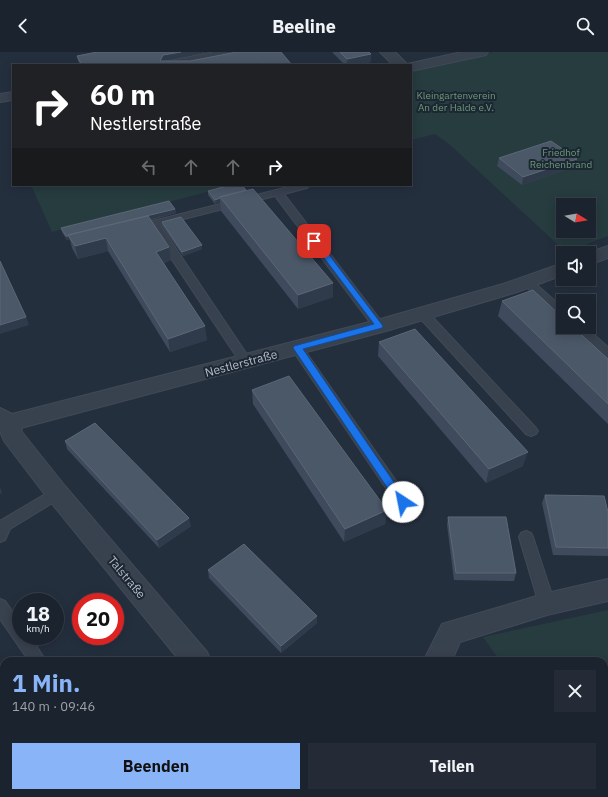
<!DOCTYPE html>
<html lang="de">
<head>
<meta charset="utf-8">
<style>
	body { margin:0; font-family:"IBM Plex Sans",sans-serif; background:#242b36; color:#f1f3f6; height:100vh; display:flex; flex-direction:column; font-size:15px; white-space:nowrap }
	* { box-sizing:border-box; margin:0 }
	p { font-size:13px; color:#a0a4aa }
	.icon { flex:none; width:22px; height:22px; fill:none; stroke:currentColor; stroke-width:2; stroke-linecap:round; stroke-linejoin:round }
	.map { position:relative; flex:1; overflow:hidden }
	.details { position:absolute; left:0px; top:605px; width:608px; height:140px; display:flex; flex-direction:column; background:#1b232e; border-radius:12px 12px 0 0; box-shadow:0 2px 10px #0003,0 0 0 1px #39404a }
	.details>* { flex:none }
	.hud { position:absolute; left:12px; top:12px; width:400px; height:122px; border-radius:0px; box-shadow:0 2px 10px #0003,0 0 0 1px #39404a; background:#202124; color:#fff; overflow:hidden }
	.needle { width:26px; rotate:101deg }
	.buttons { position:absolute; left:556px; top:146px; display:grid; gap:8px }
	.buttons a { display:grid; place-items:center; width:40px; height:40px; border-radius:0px; background:#1b232e; box-shadow:0 2px 10px #0003,0 0 0 1px #39404a; font-size:20px }
	.speed { position:absolute; left:12px; top:541px; display:flex; gap:8px; font-size:20px; font-weight:700; text-align:center }
	.speed>* { display:grid; place-content:center; width:52px; height:52px; border-radius:50%; background:#1b232e; box-shadow:0 2px 10px #0003,0 0 0 1px #39404a; line-height:1 }
	.speed small { font-size:10px; font-weight:400 }
	.speed .limit { border:6px solid #d22; background:#fff; color:#111 }
	.pin { position:absolute; display:grid; place-items:center; width:34px; height:34px; color:#fff; margin:-17px; border-radius:8px; box-shadow:0 2px 6px #0006 }
	.me { position:absolute; width:44px; margin:-22px; rotate:326deg; stroke-linejoin:round; filter:drop-shadow(0 0 3px #0008) }
	.turn { display:flex; align-items:center; gap:14px; height:84px; padding:0 12px; font-size:18px }
	.turn .icon { width:52px; height:52px; stroke-width:2.5 }
	.turn b { display:block; font-size:28px; line-height:34px }
	.lanes { display:flex; align-items:center; height:38px; padding:0 12px; background:#0003; justify-content:center; gap:20px; direction:ltr }
	.lanes .off { opacity:.35 }
	.round { display:grid; place-items:center; flex:none; width:42px; height:42px; border-radius:0px; background:#242b36 }
	.overview { display:flex; align-items:center; justify-content:space-between; height:68px; padding:0 12px }
	h1 { font-size:24px; font-weight:700; line-height:30px; color:#8ab4f8 }
	.primary-button { display:flex; gap:8px; margin-top:auto; padding:8px 12px }
	.primary-button a { flex:1; height:46px; border-radius:0px; background:#8ab4f8; color:#111; font-size:16px; font-weight:700; line-height:46px; text-align:center }
	.primary-button a+a { background:#242b36; color:#f1f3f6 }
	header { display:flex; justify-content:space-between; align-items:center; height:52px; padding:0 12px; background:#1b232e; font-size:18px; font-weight:700 }
	.map>svg:first-child { display:block }
</style>
</head>
<body>
<header><svg class="icon" aria-label="back" viewBox="0 0 24 24"><path d="M15 5l-7 7 7 7"/></svg>Beeline<svg class="icon" aria-label="search" viewBox="0 0 24 24"><circle cx="10" cy="10" r="6"/><path d="M15 15l6 6"/></svg></header>
<div class="map">
<svg width="608" height="745" viewBox="0 0 608 745">
	<rect width="100%" height="100%" fill="#242f3e"/>
	<path fill="#263c3f" fill-rule="evenodd" d="M493 0H608V184L566 200 449 92 435 82 411 88V18ZM563 153H589V179H563Z
		M31 133H234L52 180Z
		M608 558V745H591L588 741H604V609H500L483 585Z"/>
	<g fill="none" stroke-linecap="round" stroke-linejoin="round">
		<defs>
			<path id="lane" d="M296 133 309 134 307 136 284 142 385 274 383 277H375L275 144 160 173 252 310 250 313H242L151 176 137 179 132 176 133 174Z
				M527 226 531 228 563 256V266L559 265 523 232 521 230 523 228Z
				M422 257 426 258 536 376 538 379 536 382 531 384 526 382 418 264 416 261 418 258Z
				M572 275H585L608 295V306L604 305Z
				M297 292 301 293 408 446 410 450 408 454 403 456 398 454 293 299 291 296 293 293Z
				M57 435 62 437 64 441 62 445 10 477 5 488 0 490V469Z
				M526 479 531 481 533 485 555 552 552 557 547 559 542 557 539 552 519 485 521 481Z
				M0 547 5 549 21 571V584H30L46 609H29L0 567Z
				M108 741H126V745H108Z
				M513 741H533L535 745H515Z"/>
			<path id="street" d="M214 0H242L240 3 190 13H162L164 10Z
				M380 0H395L407 12 462 0H488L486 3 411 19V13H393Z
				M13 40V48L0 50V42Z
				M608 194V206L589 213 588 201Z
				M563 211V223L517 240 386 279 21 376 22 380 65 434 207 600 211 609H180L49 448 4 389 0 379V356L12 362 377 268 503 232Z
				M608 527V549L547 563 460 590 453 606 454 609H426L425 606 442 572 547 541Z
				M243 741H273V745H243Z"/>
		</defs>
		<use href="#lane" stroke="#414a57" stroke-width="2"/>
		<use href="#street" stroke="#414a57" stroke-width="2"/>
		<use href="#lane" fill="#38414e" fill-rule="evenodd"/>
		<use href="#street" fill="#38414e" fill-rule="evenodd"/>
	</g>
	<path fill="#3f4b5c" d="M97 0H206L164 9H163H190L237 0 292 13H80L78 9 77 4Z
		M332 0H369L371 2V10L355 13H345Z
		M499 106 577 107 575 115 522 133 497 114Z
		M231 133 333 245 298 257 221 159 220 150 215 152 208 143V139Z
		M175 157 176 161 151 168 171 208 164 211 207 288 170 300 108 199 78 207 72 196 70 188H67L62 180 61 176Z
		M162 170 202 193V197L183 204 162 174Z
		M502 249 608 307V372L498 264Z
		M379 290 523 414 486 431 378 304Z
		M252 338 387 458 385 472 344 490 253 352Z
		M65 389 191 474 159 496 67 397Z
		M545 443 608 460V504L553 503 542 451Z
		M448 465 516 521 514 529 454 528 447 473Z
		M208 518 317 571 281 601 209 526Z
		M395 741H476L480 745H398Z"/>
	<path fill="#2f3b4b" d="M181 0H206L164 9 162 13 160 9 163 3Z
		M371 2V10L355 13H347V7Z
		M263 11V13H249Z
		M577 107 575 115 522 133 523 125Z
		M220 146V150L215 152V148Z
		M175 157 176 161 71 187 69 184Z
		M66 184H69L70 188H67Z
		M106 186 108 199 78 207 75 194Z
		M202 193V197L183 204 182 200Z
		M169 195 171 208 158 213 156 200Z
		M333 231V245L298 257V243Z
		M26 265 29 273 0 282V273Z
		M205 274 207 288 170 300 168 287Z
		M528 400 523 414 486 431 489 417Z
		M0 435 2 441 0 442Z
		M387 458 385 472 344 490 345 477Z
		M189 466 191 474 159 496 157 488Z
		M317 564V571L281 601V594Z
		M39 741H59L54 745H33Z"/>
	<path fill="#4b5868" stroke="#5c6777" d="M97 0H181L163 3 160 9H190L237 0H281L292 13H265L263 11 249 13H82L77 4Z
		M340 0H369L371 2 347 7Z
		M551 89 577 107 523 125 499 106Z
		M231 133H242L246 138 220 145V146L215 148 208 139Z
		M253 137 333 231 298 243 220 145Z
		M169 149 175 157 68 183 69 184H66L61 176Z
		M148 164 169 195 156 200 205 274 168 287 106 186 75 194 68 183Z
		M181 165 202 193 182 200 162 170Z
		M0 209 26 265 0 273Z
		M533 238 563 266V275H573L608 307V352L502 249Z
		M415 277 528 400 489 417 379 290Z
		M289 324 387 458 345 477 252 338Z
		M95 371 189 466 157 488 65 389Z
		M545 443 604 444 608 460V496L556 495Z
		M448 465H506L516 521H456Z
		M244 492 317 564 281 594 208 518Z
		M0 629 4 636V741H39L33 745H0Z
		M404 741H476L480 745H408Z"/>
	<path fill="#1a73e8" stroke="#114b97" d="M312 187H317L383 274 382 276 303 297 406 448 408 450 406 453H399L293 296 294 294 374 272 312 190Z"/>
	<g text-anchor="middle" dominant-baseline="central" stroke-width="4" stroke-linejoin="round" paint-order="stroke">
		<g font-size="10" fill="#6b9a76" stroke="#1d2633">
			<text x="456" y="43">Kleingartenverein<tspan x="456" dy="12">An der Halde e.V.</tspan></text>
			<text x="561" y="100">Friedhof<tspan x="561" dy="12">Reichenbrand</tspan></text>
		</g>
		<g font-size="12" fill="#b4bcc9" stroke="#1d2633">
			<text transform="translate(241 311) rotate(-15)">Nestlerstraße</text>
			<text transform="translate(127 525) rotate(50)">Talstraße</text>
		</g>
	</g>
</svg>
<div class="buttons">
<a><svg class="needle" viewBox="-14 -14 28 28"><path d="M0-13l5 13h-10z" fill="#e53935"/><path d="M0 13l5-13h-10z" fill="#a0a4aa"/></svg></a>
<a><svg class="icon" aria-label="sound" viewBox="0 0 24 24"><path d="M4 9h4l5-4v14l-5-4H4zM17 9q2 3 0 6"/></svg></a>
<a><svg class="icon" aria-label="search" viewBox="0 0 24 24"><circle cx="10" cy="10" r="6"/><path d="M15 15l6 6"/></svg></a>
</div>
<div class="speed"><div>18<small>km/h</small></div><div class="limit">20</div></div>
<div class="pin" style="left:314px;top:189px;background:#d93025"><svg class="icon" aria-label="arrive" viewBox="0 0 24 24"><path d="M6 21V4h12l-3 4 3 4H6"/></svg></div>
<svg class="me" style="left:403px;top:450px" viewBox="-20 -20 40 40"><circle r="19" fill="#fff"/><path d="M0-13L10 11 0 6-10 11z" fill="#1a73e8"/></svg>
<div class="hud">
<div class="turn"><svg class="icon" aria-label="right" viewBox="0 0 24 24"><path d="M7 20v-9h11M14 6l5 5-5 5"/></svg><div><b>60 m</b>Nestlerstraße</div></div>
<div class="lanes"><svg class="icon off" aria-label="left" viewBox="0 0 24 24"><path d="M17 20v-9H6M10 6l-5 5 5 5"/></svg><svg class="icon off" aria-label="ahead" viewBox="0 0 24 24"><path d="M12 20V5M6 11l6-6 6 6"/></svg><svg class="icon off" aria-label="ahead" viewBox="0 0 24 24"><path d="M12 20V5M6 11l6-6 6 6"/></svg><svg class="icon" aria-label="right" viewBox="0 0 24 24"><path d="M7 20v-9h11M14 6l5 5-5 5"/></svg></div>
</div>
<section class="details">
<div class="overview"><div><h1>1 Min.</h1><p>140 m · 09:46</p></div><a class="round"><svg class="icon" aria-label="close" viewBox="0 0 24 24"><path d="M6 6l12 12M18 6L6 18"/></svg></a></div>
<div class="primary-button"><a>Beenden</a><a>Teilen</a></div>
</section>
</div>
</body>
</html>
